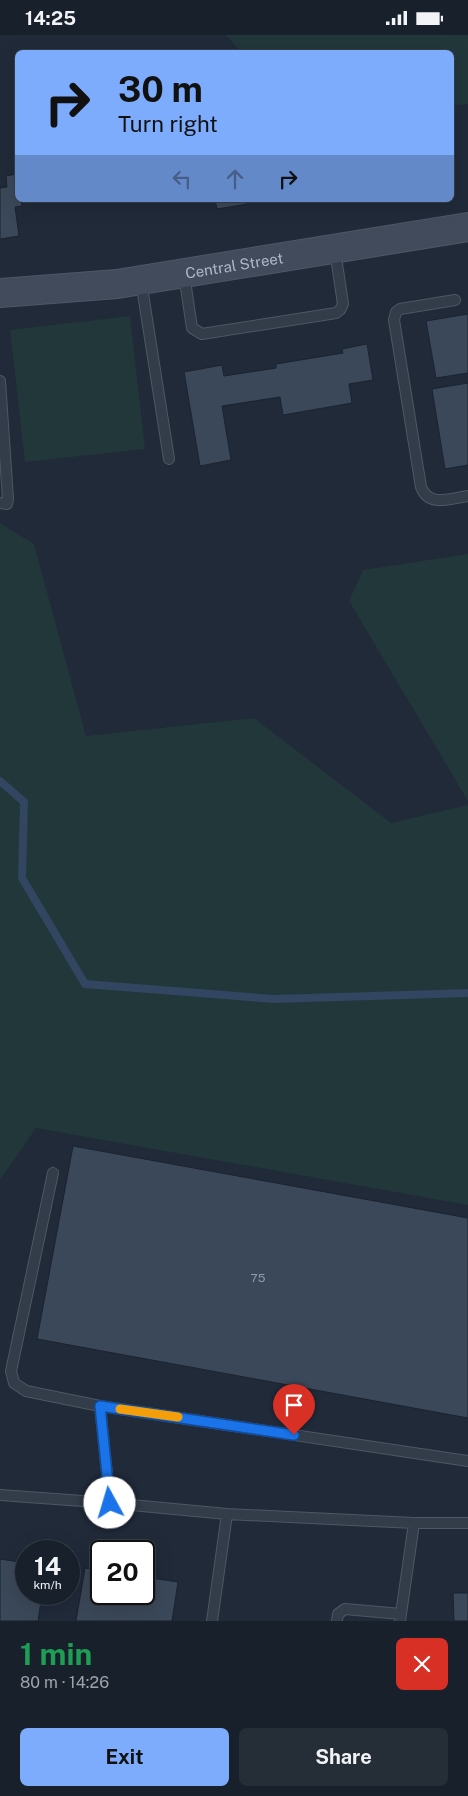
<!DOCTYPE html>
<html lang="en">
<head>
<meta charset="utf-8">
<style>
	body { margin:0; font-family:"Public Sans",sans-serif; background:#252d37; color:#f1f3f6; height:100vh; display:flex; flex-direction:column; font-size:19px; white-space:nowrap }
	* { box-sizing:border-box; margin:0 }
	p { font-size:16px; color:#9fa3a9 }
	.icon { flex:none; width:28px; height:28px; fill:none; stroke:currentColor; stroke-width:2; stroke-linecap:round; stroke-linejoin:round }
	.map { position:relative; height:1586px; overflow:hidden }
	.details { display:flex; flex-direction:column; background:#18202b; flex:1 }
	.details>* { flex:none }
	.banner { position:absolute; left:15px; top:15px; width:439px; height:152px; border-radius:8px; box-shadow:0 5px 20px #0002,0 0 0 1px #363e47; background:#7dacfc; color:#111; overflow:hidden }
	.speed { position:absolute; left:15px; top:1505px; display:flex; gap:10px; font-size:25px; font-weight:700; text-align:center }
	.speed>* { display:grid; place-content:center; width:65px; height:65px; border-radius:50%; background:#18202b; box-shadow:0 5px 20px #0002,0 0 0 1px #363e47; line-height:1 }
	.speed small { font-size:12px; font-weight:400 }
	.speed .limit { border:2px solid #111; border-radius:8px; background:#fff; color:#111 }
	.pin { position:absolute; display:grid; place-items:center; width:42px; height:42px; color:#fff; margin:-51px -21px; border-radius:50% 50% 50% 0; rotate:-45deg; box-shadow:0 0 5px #0007 }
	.pin .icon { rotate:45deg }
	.me { position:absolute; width:55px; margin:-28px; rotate:354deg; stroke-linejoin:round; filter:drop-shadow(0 0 4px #0008) }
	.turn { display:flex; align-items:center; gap:18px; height:105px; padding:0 20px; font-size:22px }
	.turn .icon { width:65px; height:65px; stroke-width:2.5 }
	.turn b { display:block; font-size:35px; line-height:42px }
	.lanes { display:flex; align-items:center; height:48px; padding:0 20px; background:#0003; justify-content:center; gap:25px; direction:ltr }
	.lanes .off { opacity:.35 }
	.round { display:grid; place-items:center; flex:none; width:52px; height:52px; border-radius:8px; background:#252d37 }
	.summary { display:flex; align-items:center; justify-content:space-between; height:85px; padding:0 20px }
	h1 { font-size:30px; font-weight:700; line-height:38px; color:#1e9e55 }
	.primary-button { display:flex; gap:10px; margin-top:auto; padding:10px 20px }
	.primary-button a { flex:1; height:58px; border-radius:8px; background:#7dacfc; color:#111; font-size:20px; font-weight:700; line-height:58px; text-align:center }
	.primary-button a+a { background:#252d37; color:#f1f3f6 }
	.status { display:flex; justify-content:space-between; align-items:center; height:35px; padding:0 25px; background:#18202b; direction:ltr }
	.status svg { height:14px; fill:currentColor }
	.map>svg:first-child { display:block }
</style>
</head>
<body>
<div class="status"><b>14:25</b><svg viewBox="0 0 49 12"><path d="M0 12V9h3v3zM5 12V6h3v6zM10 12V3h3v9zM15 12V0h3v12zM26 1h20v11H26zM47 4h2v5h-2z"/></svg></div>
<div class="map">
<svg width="468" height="1586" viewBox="0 0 468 1586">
	<rect width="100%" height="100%" fill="#202a39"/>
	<path fill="#22373a" d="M226 0H468V69L451 71V18L241 17Z
		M130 281 145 414 25 427 10 295Z
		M0 488 34 509 86 701 254 683 391 788 468 770V1170L36 1093 0 1145Z
		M468 519V766L349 566 363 535Z"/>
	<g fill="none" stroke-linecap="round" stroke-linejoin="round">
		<path stroke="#324561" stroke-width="8" d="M0 746 24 767 22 843 85 949 274 964 468 958"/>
	</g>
	<path fill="#3b4859" stroke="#1b2330" d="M17 139 18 165H21L22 171 15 172 19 201 0 204V153L7 152 6 141Z
		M215 165H246L247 169 217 174Z
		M468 279V338L436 343 426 286Z
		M367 309 373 345 349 349 352 368 283 380 280 362 222 371 231 425 200 431 184 337 222 330 224 341 276 333V329L343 318 342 314Z
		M468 348V430L445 434 432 354Z
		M73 1111 468 1183V1383L37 1304Z
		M0 1524 26 1528V1559H42L38 1586H0Z
		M85 1533 101 1535V1559H144V1542L178 1547 172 1586H76Z
		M453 1558H468V1586H454Z"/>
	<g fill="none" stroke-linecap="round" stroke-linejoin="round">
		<defs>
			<path id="service" d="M184 239 192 293 202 299 336 278 340 275 343 269 335 215
				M141 246 169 424
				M455 265 400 274 396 277 394 285 421 452C429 473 451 463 468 461
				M0 346 8 464 7 469 0 468
				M53 1138 11 1336 14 1348 26 1356 100 1371 468 1426
				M100 1371 110 1468
				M0 1460 110 1468 227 1479 414 1488H468
				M212 1586 227 1479
				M337 1586 338 1579 345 1574 401 1579
				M400 1586 414 1488"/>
			<g id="secondary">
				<path id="s1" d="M0 258 117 249 468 192"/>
			</g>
		</defs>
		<use href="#service" stroke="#4e5764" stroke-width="12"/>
		<use href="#secondary" stroke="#4e5764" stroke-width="30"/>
		<use href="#service" stroke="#333c49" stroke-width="10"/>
		<use href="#secondary" stroke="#414b5c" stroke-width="28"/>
	</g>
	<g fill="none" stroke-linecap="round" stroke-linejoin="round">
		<defs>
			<path id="route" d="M110 1468 100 1371 294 1400"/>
		</defs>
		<use href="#route" stroke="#114b97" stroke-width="12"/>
		<use href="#route" stroke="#1a73e8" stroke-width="9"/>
		<path stroke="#f59e0b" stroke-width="9" d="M120 1374 178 1382"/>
	</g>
	<g text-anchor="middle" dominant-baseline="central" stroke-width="4" stroke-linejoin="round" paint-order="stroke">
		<g font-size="12" fill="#919bab">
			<text x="258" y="1243">75</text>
		</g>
		<g font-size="15" fill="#aeb7c6" stroke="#19212e">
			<text stroke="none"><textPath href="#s1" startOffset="236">Central Street</textPath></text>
		</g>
	</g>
</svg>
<div class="speed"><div>14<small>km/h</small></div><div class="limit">20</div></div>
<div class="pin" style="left:294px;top:1400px;background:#d93025"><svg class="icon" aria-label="arrive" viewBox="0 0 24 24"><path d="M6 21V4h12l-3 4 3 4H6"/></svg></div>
<svg class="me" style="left:110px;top:1468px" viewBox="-20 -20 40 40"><circle r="19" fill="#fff"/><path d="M0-13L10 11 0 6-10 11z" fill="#1a73e8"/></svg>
<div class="banner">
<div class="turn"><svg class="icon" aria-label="right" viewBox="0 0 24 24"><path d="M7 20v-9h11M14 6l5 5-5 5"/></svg><div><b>30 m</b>Turn right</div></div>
<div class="lanes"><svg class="icon off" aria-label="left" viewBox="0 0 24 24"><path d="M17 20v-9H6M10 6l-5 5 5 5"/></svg><svg class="icon off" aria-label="ahead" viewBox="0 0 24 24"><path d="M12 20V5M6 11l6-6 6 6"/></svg><svg class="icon" aria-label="right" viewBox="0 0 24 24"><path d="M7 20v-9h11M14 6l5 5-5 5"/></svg></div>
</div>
</div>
<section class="details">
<div class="summary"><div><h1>1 min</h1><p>80 m · 14:26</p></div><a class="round" style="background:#d93025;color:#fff"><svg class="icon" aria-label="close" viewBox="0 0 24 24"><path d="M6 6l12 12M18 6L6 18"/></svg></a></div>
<div class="primary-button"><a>Exit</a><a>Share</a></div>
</section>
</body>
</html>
